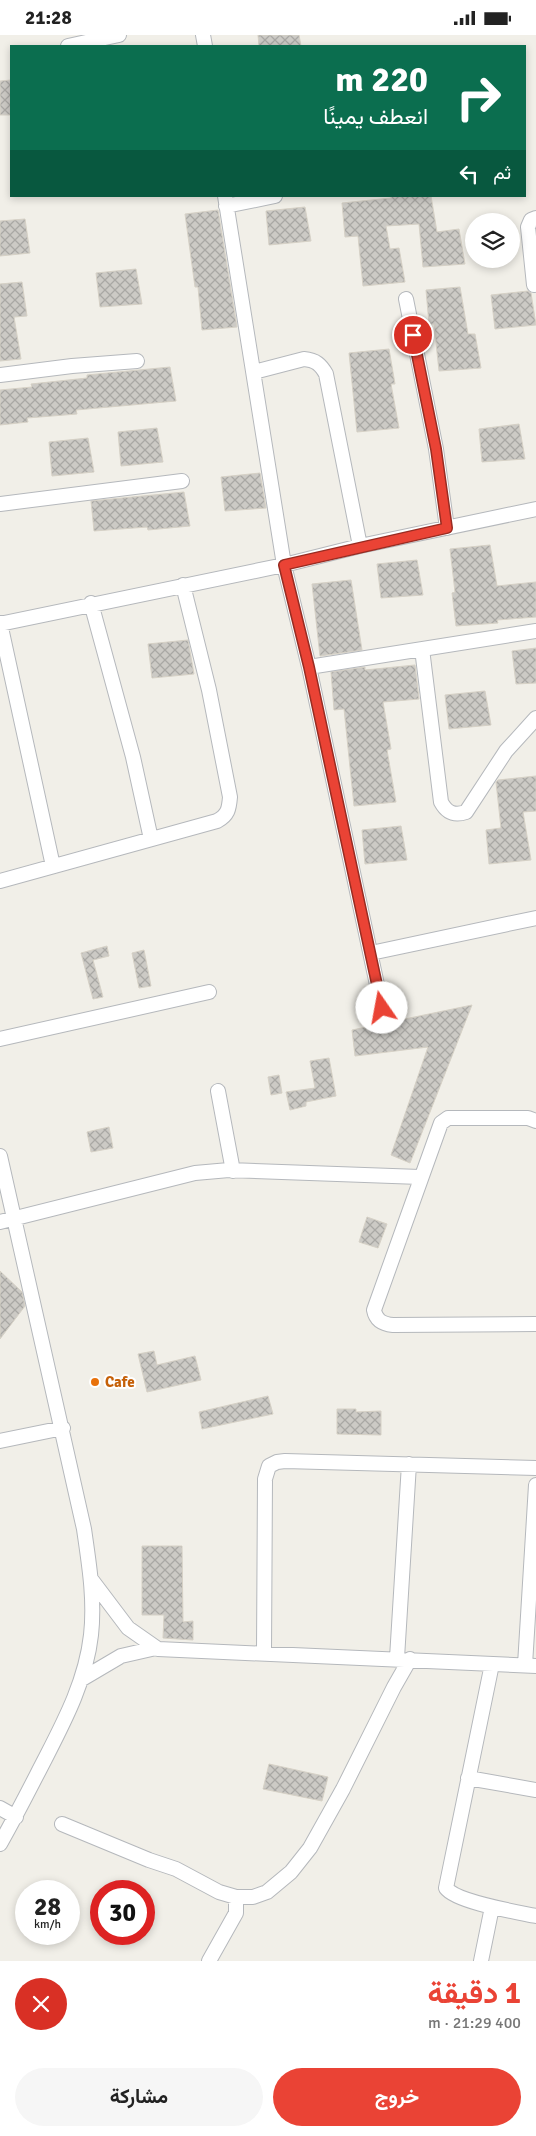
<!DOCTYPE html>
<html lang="ar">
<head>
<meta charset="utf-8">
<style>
	body { margin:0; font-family:Signika,Vazirmatn,sans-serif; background:#f6f6f6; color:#222; direction:rtl; height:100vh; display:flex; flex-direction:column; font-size:19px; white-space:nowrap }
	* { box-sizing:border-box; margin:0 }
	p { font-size:16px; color:#767676 }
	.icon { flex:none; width:28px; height:28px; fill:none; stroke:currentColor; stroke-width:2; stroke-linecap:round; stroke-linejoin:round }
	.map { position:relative; height:1926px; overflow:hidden; direction:ltr }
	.sheet { display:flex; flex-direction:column; background:#fff; flex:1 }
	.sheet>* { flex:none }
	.guide { position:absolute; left:10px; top:10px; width:516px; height:152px; border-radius:0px; box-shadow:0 2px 8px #0003; direction:rtl; background:#0b6e4f; color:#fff; overflow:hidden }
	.controls { position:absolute; left:465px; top:178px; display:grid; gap:10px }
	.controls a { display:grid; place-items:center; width:55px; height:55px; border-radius:50%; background:#fff; box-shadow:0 2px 8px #0003; font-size:25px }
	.speed { position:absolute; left:15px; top:1845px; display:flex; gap:10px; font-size:25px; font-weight:700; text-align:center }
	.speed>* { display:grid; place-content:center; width:65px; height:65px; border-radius:50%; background:#fff; box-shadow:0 2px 8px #0003; line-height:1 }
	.speed small { font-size:12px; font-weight:400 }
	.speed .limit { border:8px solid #d22; background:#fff; color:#111 }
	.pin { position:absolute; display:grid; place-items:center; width:42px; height:42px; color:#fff; margin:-21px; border:2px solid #fff; border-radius:50%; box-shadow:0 1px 5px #0007 }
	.me { position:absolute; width:55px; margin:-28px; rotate:348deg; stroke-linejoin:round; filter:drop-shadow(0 0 4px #0008) }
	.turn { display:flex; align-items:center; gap:18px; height:105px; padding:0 15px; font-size:22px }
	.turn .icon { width:65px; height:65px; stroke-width:2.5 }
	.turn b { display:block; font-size:35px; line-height:42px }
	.then { display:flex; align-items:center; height:48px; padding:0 15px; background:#0003; gap:10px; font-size:19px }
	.round { display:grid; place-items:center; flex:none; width:52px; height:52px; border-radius:26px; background:#f6f6f6 }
	.head { display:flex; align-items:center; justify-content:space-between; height:85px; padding:0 15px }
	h1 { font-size:30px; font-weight:700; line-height:38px; color:#ea4335 }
	.button { display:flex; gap:10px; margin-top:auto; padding:10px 15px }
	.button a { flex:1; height:58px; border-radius:30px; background:#ea4335; color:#fff; font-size:20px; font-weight:700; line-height:58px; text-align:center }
	.button a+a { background:#f6f6f6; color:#222 }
	.status { display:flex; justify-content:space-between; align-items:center; height:35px; padding:0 25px; background:#fff; direction:ltr }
	.status svg { height:14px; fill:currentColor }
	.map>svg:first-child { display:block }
</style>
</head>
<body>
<div class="status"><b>21:28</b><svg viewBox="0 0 49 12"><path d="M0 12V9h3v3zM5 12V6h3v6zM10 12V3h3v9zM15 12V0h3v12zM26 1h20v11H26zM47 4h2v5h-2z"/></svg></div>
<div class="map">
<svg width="536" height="1926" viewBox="0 0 536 1926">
	<defs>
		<pattern id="building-cross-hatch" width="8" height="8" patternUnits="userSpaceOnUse" patternTransform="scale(1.25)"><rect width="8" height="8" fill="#cccac5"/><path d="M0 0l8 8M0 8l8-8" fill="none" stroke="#a9a8a4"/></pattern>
	</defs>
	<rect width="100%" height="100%" fill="#f1efe8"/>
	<path fill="url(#building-cross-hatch)" stroke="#d6d1c6" d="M258 0H299L301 11H259Z
		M11 45V80H0V46Z
		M391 161H431L437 197 459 194 465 229 423 232 419 189 386 191 390 214 399 213 405 247 363 251 358 201 345 202 342 168 391 163Z
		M305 172 311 206 269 210 266 176Z
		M218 175 237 292 202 295 198 252H195L185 179Z
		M25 184 30 218 0 221V186Z
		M136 234 142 269 100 272 96 238Z
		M22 247 27 281 14 282 21 324 0 326V249Z
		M460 252 468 299H475L481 333 439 336 434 289H429L426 255Z
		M528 256 531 258 536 290 495 294 491 260Z
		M389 314 395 349H391L399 393 357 397 349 318Z
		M170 332 176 366 76 375 77 379 27 383 28 387 0 390V355L32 352 31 349 87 343V340Z
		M519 389 525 424 482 427 479 394Z
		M157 393 163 427 121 431 118 397Z
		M88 403 94 437 52 441 49 407Z
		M260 438 266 473 225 476 221 442Z
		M184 457 190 491 148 495 147 492 94 496 91 466Z
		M490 510 497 551 536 547V582L497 585 498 588 456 591 452 558 455 557 450 514Z
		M417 525 423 560 381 563 377 529Z
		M351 545 362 615 320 621 312 549Z
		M188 605 194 639 152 643 148 609Z
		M536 613V648L516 649 512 616Z
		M415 630 419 664 383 667 391 714 387 715 396 767 354 771 344 674 334 675 331 637 365 632V635Z
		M485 656 491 690 449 694 445 660Z
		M536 741V776L523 777 531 825 489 829 486 795 501 793 496 747 498 745Z
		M401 791 407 825 365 829 362 795Z
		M107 911 109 921 93 925 103 962 93 964 81 918Z
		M144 915 151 951 139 953 132 918Z
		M472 970 410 1128 391 1120 428 1012 355 1021 352 995Z
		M329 1023 336 1061 306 1067V1071L290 1075 286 1057 315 1053 310 1026Z
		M279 1040 282 1058 271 1060 268 1042Z
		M109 1092 113 1113 91 1117 87 1097Z
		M367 1182 387 1189 378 1213 359 1207Z
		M0 1236 22 1257 25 1271 0 1304Z
		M154 1316 157 1330 195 1321 201 1345 147 1357 138 1319Z
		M268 1361 273 1379 202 1394 199 1377Z
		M337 1374H356V1377L381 1376V1400L337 1399Z
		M142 1511H182L183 1587 193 1586V1605L163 1603 164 1580H142Z
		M269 1729 328 1742 322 1766 263 1754Z"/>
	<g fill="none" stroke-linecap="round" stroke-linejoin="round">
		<defs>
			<path id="minor" d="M203 0 205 11
				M68 11 119 0
				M225 161 284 530 309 632 382 973
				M226 171 275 161
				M534 250 528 192 531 185 536 183
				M406 264 436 414 447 493
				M254 337 304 324C316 325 321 330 326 339L360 511
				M0 340 72 331 137 326
				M0 469 182 446
				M91 568 133 722 151 804
				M0 588 53 831
				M0 589 284 530 360 511 536 474
				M422 614 441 767C447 778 454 781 466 777L506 716 536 683
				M309 632 536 596
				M0 846 217 786C228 780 229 774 230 762L209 655 183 550
				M371 918 536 883
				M0 1004 209 957
				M218 1056 233 1136
				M536 1086 528 1083H448L441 1088 374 1275C376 1286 383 1289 393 1290L536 1289
				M0 1121 84 1494C89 1529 95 1564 91 1600 86 1645 65 1685 45 1724 30 1753 16 1781 0 1809
				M0 1187 195 1138 229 1135 420 1142
				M0 1406 63 1393
				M91 1544 128 1593 158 1614 536 1631
				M264 1617 265 1444 269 1431 277 1427 285 1426 536 1433
				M397 1623 409 1429
				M492 1629 446 1853C456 1867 517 1877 536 1881
				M525 1630 536 1450
				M82 1644 121 1621 156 1613
				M468 1743 536 1755
				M0 1773 16 1782
				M62 1789 149 1825 176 1834 219 1857 236 1862H253L267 1857 291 1837 310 1813 343 1754 394 1652 410 1624
				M209 1926 236 1878V1862
				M481 1926 492 1872"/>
		</defs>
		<use href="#minor" stroke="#b5b8bc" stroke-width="16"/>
		<use href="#minor" stroke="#fff" stroke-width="14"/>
	</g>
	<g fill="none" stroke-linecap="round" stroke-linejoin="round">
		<defs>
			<path id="route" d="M382 973 309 632 284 530 447 493 436 414 413 300"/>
		</defs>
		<use href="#route" stroke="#982c22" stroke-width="12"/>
		<use href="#route" stroke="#ea4335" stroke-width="9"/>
	</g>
	<circle fill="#e8710a" stroke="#fff" stroke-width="2" cx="95" cy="1347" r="5"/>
	<g text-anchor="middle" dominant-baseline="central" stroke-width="4" stroke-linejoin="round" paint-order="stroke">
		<g font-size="15" font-weight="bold" fill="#c56008" stroke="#fff" text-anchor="start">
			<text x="105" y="1347">Cafe</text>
		</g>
	</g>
</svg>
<div class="controls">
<a><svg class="icon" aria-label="layers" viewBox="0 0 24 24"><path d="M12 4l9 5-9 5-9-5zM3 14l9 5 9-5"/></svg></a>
</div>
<div class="speed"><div>28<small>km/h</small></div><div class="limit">30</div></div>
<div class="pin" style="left:413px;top:300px;background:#d93025"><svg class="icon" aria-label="arrive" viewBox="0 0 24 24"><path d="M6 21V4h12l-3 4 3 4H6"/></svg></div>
<svg class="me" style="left:382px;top:973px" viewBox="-20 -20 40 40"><circle r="19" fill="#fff"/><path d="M0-13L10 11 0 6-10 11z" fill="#ea4335"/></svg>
<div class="guide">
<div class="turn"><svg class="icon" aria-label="right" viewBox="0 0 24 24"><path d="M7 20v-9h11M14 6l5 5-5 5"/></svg><div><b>220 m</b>انعطف يمينًا</div></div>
<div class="then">ثم<svg class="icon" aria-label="left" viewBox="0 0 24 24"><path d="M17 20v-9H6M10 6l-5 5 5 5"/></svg></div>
</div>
</div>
<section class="sheet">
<div class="head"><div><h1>1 دقيقة</h1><p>400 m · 21:29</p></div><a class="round" style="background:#d93025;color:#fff"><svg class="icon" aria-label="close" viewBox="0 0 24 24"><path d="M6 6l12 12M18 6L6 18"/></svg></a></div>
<div class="button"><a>خروج</a><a>مشاركة</a></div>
</section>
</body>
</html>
